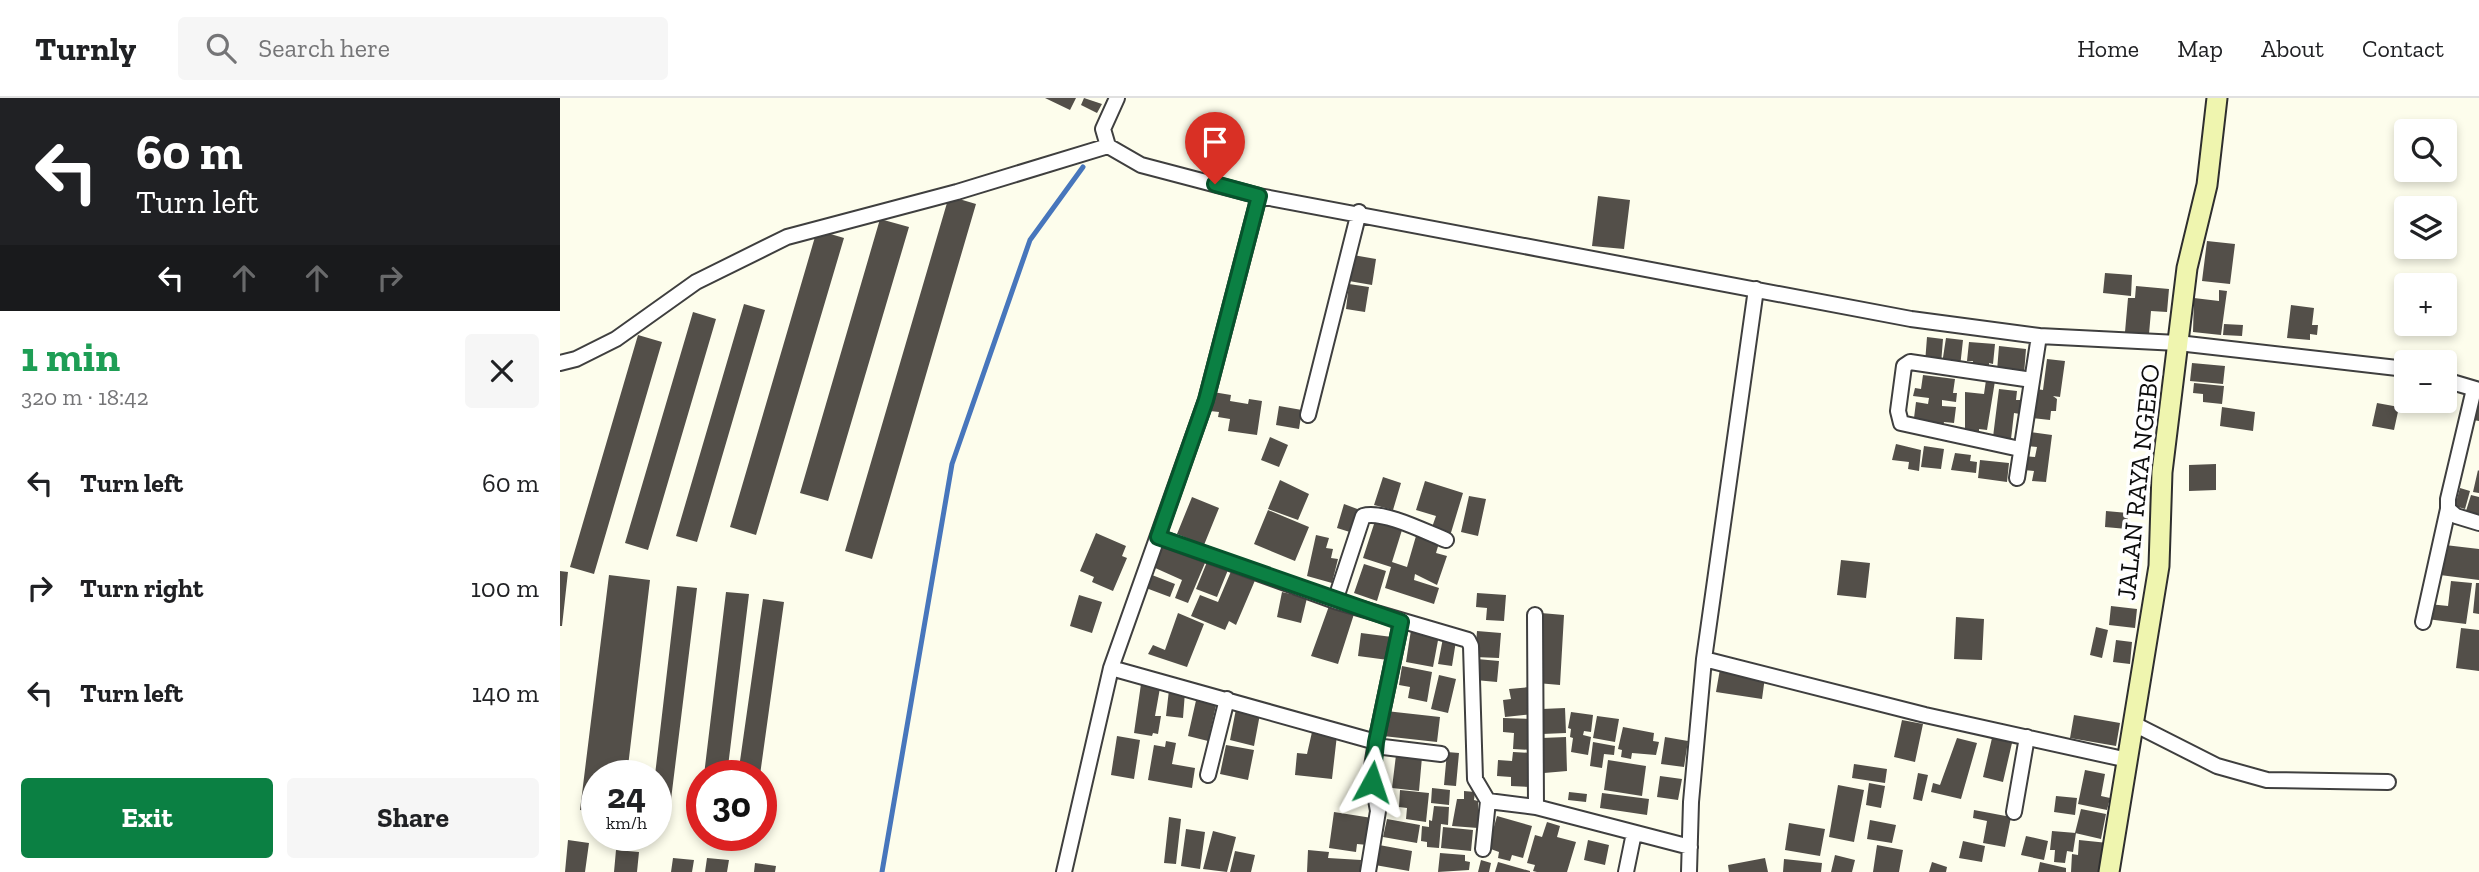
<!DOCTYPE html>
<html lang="en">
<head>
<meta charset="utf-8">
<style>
	body { margin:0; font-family:"Zilla Slab",serif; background:#f6f6f6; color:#202124; height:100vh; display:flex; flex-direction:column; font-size:26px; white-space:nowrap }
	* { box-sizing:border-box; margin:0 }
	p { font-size:23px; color:#757577 }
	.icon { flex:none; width:38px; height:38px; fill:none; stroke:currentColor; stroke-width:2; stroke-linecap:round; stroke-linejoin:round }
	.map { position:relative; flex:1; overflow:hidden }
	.panel { display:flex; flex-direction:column; background:#fff; width:560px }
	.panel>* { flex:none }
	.banner { background:#202124; color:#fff; overflow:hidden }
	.controls { position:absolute; left:1834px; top:21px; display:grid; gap:14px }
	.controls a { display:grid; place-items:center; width:63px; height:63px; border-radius:7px; background:#fff; box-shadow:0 4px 10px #0003; font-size:35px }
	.speed { position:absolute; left:21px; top:662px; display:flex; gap:14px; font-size:35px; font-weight:700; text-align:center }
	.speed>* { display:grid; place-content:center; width:91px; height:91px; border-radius:50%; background:#fff; box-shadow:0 4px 10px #0003; line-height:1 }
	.speed small { font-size:18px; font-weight:400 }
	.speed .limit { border:10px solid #d22; background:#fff; color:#111 }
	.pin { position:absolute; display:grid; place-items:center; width:60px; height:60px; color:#fff; margin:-72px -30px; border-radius:50% 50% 50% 0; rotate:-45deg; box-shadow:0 0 7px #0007 }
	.pin .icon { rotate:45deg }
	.me { position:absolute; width:77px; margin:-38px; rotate:5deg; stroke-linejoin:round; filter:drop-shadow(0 0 5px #0008) }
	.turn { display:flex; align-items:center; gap:24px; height:147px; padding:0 21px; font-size:32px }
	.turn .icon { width:91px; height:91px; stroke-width:2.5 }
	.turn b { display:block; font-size:49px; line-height:60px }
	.lanes { display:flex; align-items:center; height:66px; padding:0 21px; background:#0003; justify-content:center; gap:35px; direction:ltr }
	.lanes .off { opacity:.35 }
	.round { display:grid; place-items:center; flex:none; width:74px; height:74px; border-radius:7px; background:#f6f6f6 }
	.head { display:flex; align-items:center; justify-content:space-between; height:119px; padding:0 21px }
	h1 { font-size:42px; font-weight:700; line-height:52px; color:#1e9e55 }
	.button { display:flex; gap:14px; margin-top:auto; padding:14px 21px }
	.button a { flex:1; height:80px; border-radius:7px; background:#0b8043; color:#fff; font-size:28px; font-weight:700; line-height:80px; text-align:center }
	.button a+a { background:#f6f6f6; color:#202124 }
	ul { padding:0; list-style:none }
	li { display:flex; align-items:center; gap:21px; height:105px; padding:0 21px }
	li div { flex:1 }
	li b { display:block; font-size:26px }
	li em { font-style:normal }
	header { display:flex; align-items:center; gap:42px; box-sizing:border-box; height:98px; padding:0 35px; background:#fff; border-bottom:2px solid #e0e0e0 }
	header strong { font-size:33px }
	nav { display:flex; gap:38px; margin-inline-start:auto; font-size:24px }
	.search { width:490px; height:63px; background:#f6f6f6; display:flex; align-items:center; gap:18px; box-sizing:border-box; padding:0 24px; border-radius:7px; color:#757577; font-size:26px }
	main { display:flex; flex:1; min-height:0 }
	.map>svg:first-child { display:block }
</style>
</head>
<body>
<header>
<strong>Turnly</strong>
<div class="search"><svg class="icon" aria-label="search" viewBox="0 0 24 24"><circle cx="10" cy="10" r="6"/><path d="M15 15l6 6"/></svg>Search here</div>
<nav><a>Home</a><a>Map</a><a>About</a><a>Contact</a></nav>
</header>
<main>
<section class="panel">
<div class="banner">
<div class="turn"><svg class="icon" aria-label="left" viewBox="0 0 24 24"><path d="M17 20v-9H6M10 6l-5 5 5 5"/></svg><div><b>60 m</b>Turn left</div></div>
<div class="lanes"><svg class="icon" aria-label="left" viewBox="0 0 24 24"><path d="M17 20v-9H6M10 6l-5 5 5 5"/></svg><svg class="icon off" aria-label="ahead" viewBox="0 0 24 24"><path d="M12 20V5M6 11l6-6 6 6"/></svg><svg class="icon off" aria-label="ahead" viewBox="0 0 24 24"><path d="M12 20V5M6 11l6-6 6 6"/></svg><svg class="icon off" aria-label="right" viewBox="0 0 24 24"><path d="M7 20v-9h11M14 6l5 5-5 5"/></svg></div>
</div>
<div class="head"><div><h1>1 min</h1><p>320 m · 18:42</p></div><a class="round"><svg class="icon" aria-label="close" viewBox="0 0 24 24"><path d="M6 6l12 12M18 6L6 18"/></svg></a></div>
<ul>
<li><svg class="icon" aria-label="left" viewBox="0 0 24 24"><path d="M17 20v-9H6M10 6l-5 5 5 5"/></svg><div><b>Turn left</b></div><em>60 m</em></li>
<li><svg class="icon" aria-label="right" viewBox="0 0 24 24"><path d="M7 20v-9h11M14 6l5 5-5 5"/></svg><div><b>Turn right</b></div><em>100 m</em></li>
<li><svg class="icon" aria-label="left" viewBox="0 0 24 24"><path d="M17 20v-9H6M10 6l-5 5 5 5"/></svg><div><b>Turn left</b></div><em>140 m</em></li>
</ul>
<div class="button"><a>Exit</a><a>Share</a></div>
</section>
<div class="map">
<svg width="1919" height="774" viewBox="0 0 1919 774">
	<rect width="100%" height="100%" fill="#fdfdec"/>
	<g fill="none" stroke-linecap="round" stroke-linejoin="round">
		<path stroke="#4776bc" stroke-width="5" d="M322 774 392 366 470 142 523 69"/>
	</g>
	<path fill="#534f49" d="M485 0H516L510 12Z
		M524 0 542 6 537 15 521 7Z
		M389 98 416 106 312 461 285 453Z
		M1038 98 1070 102 1064 151 1032 148Z
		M320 121 349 129 268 403 240 395Z
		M257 132 284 140 196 437 170 429Z
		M1647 143 1675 146 1670 186 1642 183Z
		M793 157 816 161 812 187 789 183Z
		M1545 175 1572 177 1571 198 1543 195Z
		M789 186 809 189 805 214 786 211Z
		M1576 188 1609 191 1607 214 1591 213 1589 236 1565 234 1568 200H1575Z
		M1659 192 1667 193 1661 237 1633 234 1634 200 1659 203Z
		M184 206 205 212 137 444 116 438Z
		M1731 207 1754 210 1752 227H1758L1757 237 1750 236V242L1727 240Z
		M133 214 156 221 88 452 65 445Z
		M1664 226 1683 227 1682 238 1663 237Z
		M78 237 102 244 34 476 10 469Z
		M1367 239 1383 241 1381 266 1365 265Z
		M1386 240 1403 242 1400 269 1382 266Z
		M1409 244 1435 246 1433 266 1429 265V271L1412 269 1413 263H1407Z
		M1439 248 1466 251 1464 276 1437 273Z
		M1487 261 1505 263 1500 299 1493 298 1497 301 1496 313H1491L1490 322 1472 320 1476 291 1483 292Z
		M1632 265 1665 268 1663 286 1630 283Z
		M1363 277 1395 281 1393 295H1397L1396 304 1382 302V308L1396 309 1394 325 1384 324 1383 329 1358 325 1359 320H1354L1356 304 1368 306 1369 300 1353 298 1355 290 1361 291Z
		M1426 282 1435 283 1427 332 1419 331V337L1405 335V294L1424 296Z
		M1634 285 1664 288 1662 306 1643 304V296L1633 295Z
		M1439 291 1457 293 1456 302H1462L1460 316 1454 315 1451 341 1433 339Z
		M653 294 671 297 670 303 688 306 689 301 702 303 697 337 668 333 670 321 658 319 659 314 650 313Z
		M1919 301V323L1913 322Z
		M1817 305 1839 309 1834 332 1812 328Z
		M719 308 742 312 739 331 716 327Z
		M1662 309 1695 314 1693 333 1660 328Z
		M1470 334 1492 337 1486 384 1472 383 1474 373 1464 372 1465 358 1475 359 1477 349 1468 348Z
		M710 339 728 347 719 369 701 362Z
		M1336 346 1361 352 1359 373 1348 371 1349 364 1332 362Z
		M1364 348 1384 351 1381 371 1361 369Z
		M1395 355 1411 357 1410 363 1417 364 1416 375 1391 372Z
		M1420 362 1449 365 1447 384 1418 380Z
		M1656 366V392L1629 393V367Z
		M1918 372 1919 373V395L1913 394Z
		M823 379 841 385 833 412 814 407Z
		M720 382 749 396 738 422 708 411Z
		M865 383 903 395 890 438 871 432 876 418 856 412Z
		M1900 390 1910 393 1905 411 1895 408Z
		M1911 397 1919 399V416L1906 413Z
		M909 398 926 401 918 438 901 434Z
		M632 399 659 410 644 447 617 436Z
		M784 406 800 412 793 435 777 430Z
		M708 412 749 429 735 463 694 446Z
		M1546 413 1568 415 1567 431 1545 429Z
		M815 423 842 432 832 464 847 469 856 438 879 445 876 455 887 458 877 487 855 476 854 482 879 490 874 506 825 490 831 469 803 460Z
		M536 435 566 448 562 458 567 460 553 493 532 484 534 479 520 473Z
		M756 437 769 440 766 450 773 451 771 460 778 461 772 485 747 478Z
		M602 447 645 465 628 505 615 500 622 482 593 469Z
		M1885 447 1919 451V482L1880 477Z
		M1281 462 1310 465 1306 500 1277 497Z
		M647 464 668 472 657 499 636 491Z
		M804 466 826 473 817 503 794 495Z
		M672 471 696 480 676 527 669 523 665 532 631 518 640 497 658 504Z
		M0 473 8 474 2 528H0Z
		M49 477 90 482 67 677H37V714L20 712Z
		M592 477 615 486 610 499 586 490Z
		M1891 483 1912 485 1906 526 1867 521 1869 506 1888 508Z
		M1916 485H1919V516L1913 515Z
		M117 488 137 490 108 726 96 725 95 677Z
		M166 494 189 496 167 677H144Z
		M722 494 747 500 741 525 717 519Z
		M917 495 946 497 944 523 926 522 927 510 916 509Z
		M519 497 542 504 532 535 510 528Z
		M203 501 224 504 200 677H178Z
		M769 508 794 516 778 566 751 558Z
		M1551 508 1577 511 1575 530 1549 527Z
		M618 515 644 526 627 569 588 556 593 547 605 552Z
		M981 515 1004 517 1000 587 977 585Z
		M1396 519 1424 521 1422 562 1394 561Z
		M1536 529 1548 532 1542 560 1530 557Z
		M1901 530 1919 532V573L1896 570Z
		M851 532 879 537 873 569 846 564Z
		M917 533 941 535 939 560 915 559Z
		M801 535 832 539 828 562 798 558Z
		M883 540 896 543 892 568 878 566Z
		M1556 542 1572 544 1570 566 1553 564Z
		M917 561 939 563 937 584 915 582Z
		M842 568 872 574 867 604 848 600 850 589 839 587Z
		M1160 571 1205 579 1202 601 1156 594Z
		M879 577 896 581 888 615 871 611Z
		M581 586 600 590 595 618H601L598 636 593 635 592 638 574 635Z
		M970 589 973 616 945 619 943 602 951 601 949 591Z
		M609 592 625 594 623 620 606 618Z
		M637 598 657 603 648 643 628 638Z
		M1005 610 1006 635 982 636V611Z
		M676 611 700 616 694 648 670 642Z
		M826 613 880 619 877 644 823 638Z
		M1011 614 1033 617 1031 634 1024 633 1023 637 1031 639 1028 657 1011 654 1013 640 1010 639 1011 631 1008 630Z
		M1514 617 1560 625 1556 648 1510 640Z
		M1037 618 1059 621 1055 644 1033 640Z
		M943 620 973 621 972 652 953 651 954 635 943 634Z
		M1342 622 1363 626 1355 664 1334 659Z
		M1063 629 1094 635 1093 643 1099 644 1096 657 1072 655 1071 661 1061 659 1062 652 1058 651Z
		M752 634 777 637 772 681 735 677 737 655 747 656Z
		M557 638 580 642 574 681 551 677Z
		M1006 639 1007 673 984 675 982 640Z
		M1105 639 1128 643 1124 669 1101 666Z
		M1397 640 1417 645 1401 701 1371 694 1373 685 1380 687Z
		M1432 640 1452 645 1443 684 1423 679Z
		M606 643 616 645 612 666 635 670 632 690 588 682 594 647 605 649Z
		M1033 644 1055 648 1054 657 1044 656 1042 670 1030 668Z
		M666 647 694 652 688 682 660 676Z
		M887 654 899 655 896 688 884 687Z
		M953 654 973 655 971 689 951 688V679L937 678 938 662 952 663Z
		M836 657 862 659 859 693 832 690Z
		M1048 662 1086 668 1082 698 1044 692Z
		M1294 666 1327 671 1325 685 1292 680Z
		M1525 672 1545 676 1541 698 1550 700 1547 712 1518 706Z
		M1358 675 1368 677 1362 703 1353 701Z
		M1100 678 1122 681 1118 702 1097 699Z
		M1309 685 1325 688 1321 710 1306 707Z
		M1278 687 1304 692 1294 744 1269 739Z
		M872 690 890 692 889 707 871 705Z
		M840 692 869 695 866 724 846 721 847 710 839 709Z
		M904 693 915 694 914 702 918 703V730L892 728 897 701H904Z
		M1009 694 1027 696 1026 704 1008 702Z
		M1042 695 1089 701 1087 717 1040 710Z
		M1496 698 1517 700 1515 717 1494 714Z
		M874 708 889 709 888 727 881 726 879 750 867 749V744L861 743 862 728 869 729V722L872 723Z
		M1521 711 1546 716 1541 741 1515 735Z
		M1414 712 1451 719 1445 749 1423 745 1427 723 1413 720Z
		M774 714 812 720 808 747 797 746 796 754 769 750Z
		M937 718 972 728 963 760 952 757 950 763 938 760 939 754 928 750Z
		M609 719 621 721 616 766 604 765Z
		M827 721 860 727 857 745 823 739Z
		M1310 722 1336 727 1332 745 1307 741Z
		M987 724 1000 728 997 739 1016 744 1007 774H977L973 773 975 767 967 765 975 737 982 739Z
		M1229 725 1265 731 1260 758 1225 752Z
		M883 729 913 732 911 753 881 750Z
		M626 731 645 734 640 771 621 768Z
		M653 733 676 739 667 774 643 771Z
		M1492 733 1516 735 1513 754 1507 753 1505 765 1494 764 1495 752H1490Z
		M1466 738 1488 743 1484 762 1461 757Z
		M8 742 29 745 25 774H5Z
		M1028 742 1049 747 1045 767 1024 762Z
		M1519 742 1548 745 1545 774H1511L1512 756 1518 757Z
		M1403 743 1425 748 1422 764 1399 760Z
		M819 747 852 753 849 773 815 767Z
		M1317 747 1343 752 1339 774H1313Z
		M56 752 79 754 77 774H54Z
		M748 752 769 754 768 760 801 762 800 774H747Z
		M675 753 695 757 691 774H670Z
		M880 755 905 757V763L910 764 909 772 878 774Z
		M1275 757 1295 762 1292 774H1271Z
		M113 760 134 762 132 774H111Z
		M147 760 169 762 167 774H145Z
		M1205 760 1208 774H1169L1168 767Z
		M1224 761 1262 765 1261 774H1223Z
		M921 762 931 765 929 774H918Z
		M938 764 970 773V774H935Z
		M1372 764 1387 769 1386 774H1369Z
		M1480 764 1506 770V774H1478Z
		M195 765 216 768 215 774H194Z"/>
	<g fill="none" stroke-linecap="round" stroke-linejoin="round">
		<defs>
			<path id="street" d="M557 0 543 31 548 48 581 67 699 98 1351 221 1479 238 1618 245 1846 271
				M0 265 16 261 56 241 136 184 227 139 397 94 548 48
				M1885 282 1919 292
				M1914 291 1888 401V411L1896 418 1919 425
				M748 317 799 114
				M1460 351 1341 325 1338 313 1344 268 1350 264 1472 282
				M1457 380 1479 238
				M598 439 775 503 908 542 911 548 915 681 928 703
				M775 503 803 418C823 412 866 434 886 442
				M975 517 976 709
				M1863 524 1888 411
				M1144 561 1196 191
				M551 570 816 644 841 524
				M1574 626 1657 668 1707 682 1828 684
				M815 648 881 656
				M648 677 667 601
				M1454 714 1467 639
				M923 751 928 703 976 709 1130 749
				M504 774 551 570 646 302 699 98
				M808 774 818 713 811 674 816 644
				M1066 774 1074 735
				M1129 774 1131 704 1144 561 1365 617 1568 662"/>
			<path id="secondary" d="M1549 774 1599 468 1602 374 1627 170 1647 87 1657 0"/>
		</defs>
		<use href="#street" stroke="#3f3f3f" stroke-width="18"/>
		<use href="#secondary" stroke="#2e2e2e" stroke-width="23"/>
		<use href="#street" stroke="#fff" stroke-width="14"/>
		<use href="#secondary" stroke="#eff5af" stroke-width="19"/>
	</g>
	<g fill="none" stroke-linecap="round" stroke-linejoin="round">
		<defs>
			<path id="route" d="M655 86 699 98 646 302 598 439 841 524 816 644 812 684"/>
		</defs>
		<use href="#route" stroke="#07532c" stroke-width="18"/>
		<use href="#route" stroke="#0b8043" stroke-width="12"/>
	</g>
	<g text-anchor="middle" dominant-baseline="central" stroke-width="7" stroke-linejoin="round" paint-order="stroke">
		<g font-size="26" fill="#0c0c0c" stroke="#fff">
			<text transform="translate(1578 384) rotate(-84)">JALAN RAYA NGEBO</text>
		</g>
	</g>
</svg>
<div class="controls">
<a><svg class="icon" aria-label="search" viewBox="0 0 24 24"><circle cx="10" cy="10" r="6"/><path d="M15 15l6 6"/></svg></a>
<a><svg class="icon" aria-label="layers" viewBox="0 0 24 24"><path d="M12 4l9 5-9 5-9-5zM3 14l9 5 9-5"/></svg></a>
<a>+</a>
<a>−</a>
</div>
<div class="speed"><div>24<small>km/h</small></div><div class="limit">30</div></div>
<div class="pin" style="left:655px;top:86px;background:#d93025"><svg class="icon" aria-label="arrive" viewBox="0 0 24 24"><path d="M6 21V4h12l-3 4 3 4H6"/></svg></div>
<svg class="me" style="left:812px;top:684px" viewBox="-20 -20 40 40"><path d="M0-17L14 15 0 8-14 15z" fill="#0b8043" stroke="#fff" stroke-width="4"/></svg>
</div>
</main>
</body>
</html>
